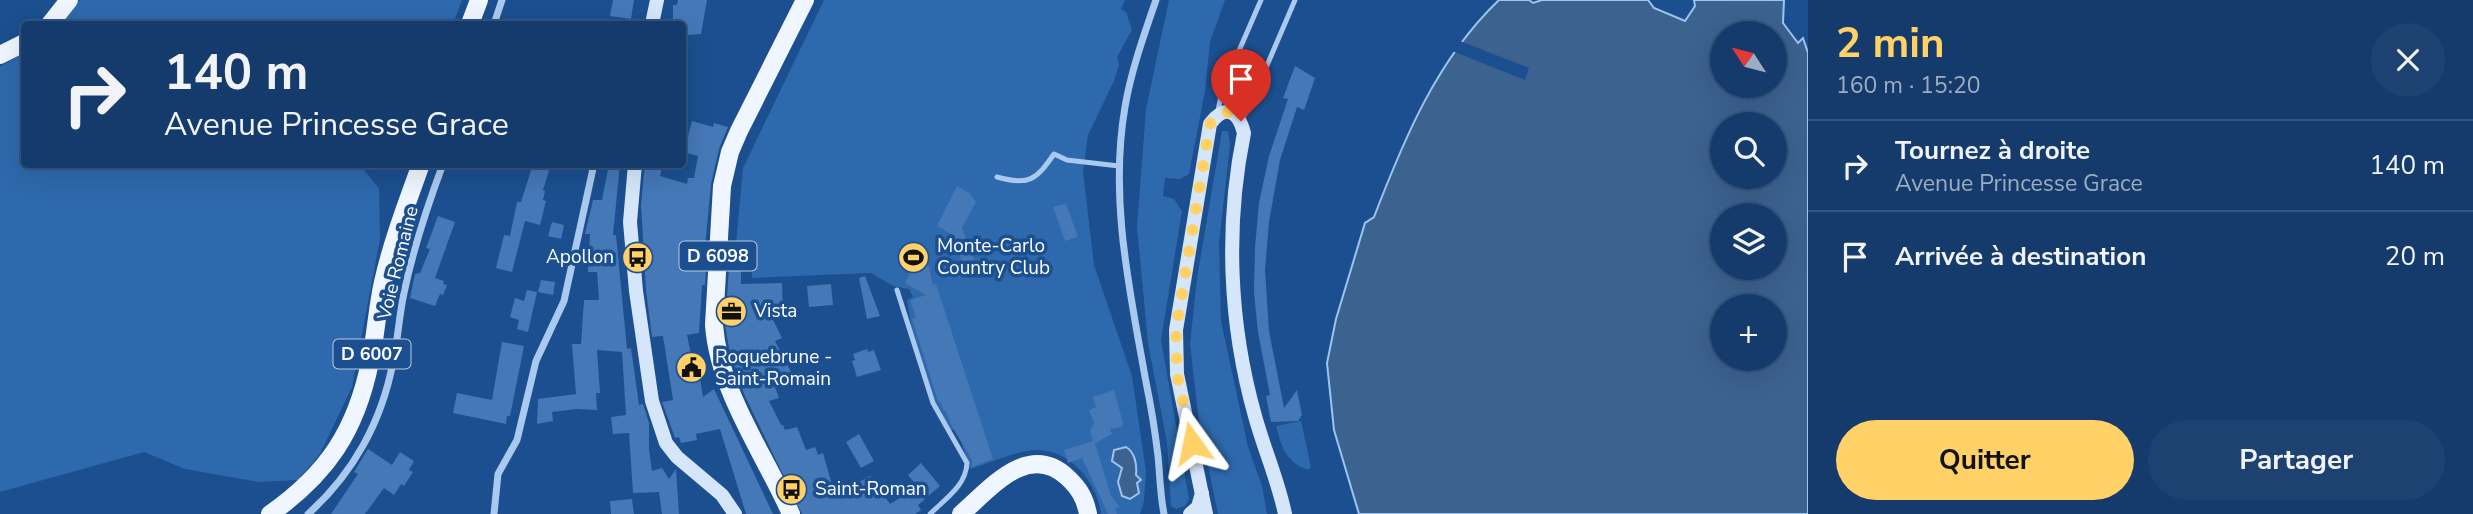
<!DOCTYPE html>
<html lang="fr">
<head>
<meta charset="utf-8">
<style>
	body { margin:0; font-family:"Nunito Sans",sans-serif; background:#1d4271; color:#f1f3f6; height:100vh; display:flex; flex-direction:column; font-size:26px; white-space:nowrap }
	* { box-sizing:border-box; margin:0 }
	p { font-size:23px; color:#9dadc1 }
	.icon { flex:none; width:38px; height:38px; fill:none; stroke:currentColor; stroke-width:2; stroke-linecap:round; stroke-linejoin:round }
	.map { position:relative; flex:1; overflow:hidden }
	.drawer { display:flex; flex-direction:column; background:#143b6b; width:665px }
	.drawer>* { flex:none }
	.banner { position:absolute; left:21px; top:21px; width:665px; height:147px; border-radius:7px; box-shadow:0 7px 28px #0002,0 0 0 2px #33557e; background:#143b6b; color:#f1f3f6; overflow:hidden }
	.needle { width:46px; rotate:306deg }
	.fabs { position:absolute; left:1710px; top:21px; display:grid; gap:14px }
	.fabs a { display:grid; place-items:center; width:77px; height:77px; border-radius:50%; background:#143b6b; box-shadow:0 7px 28px #0002,0 0 0 2px #33557e; font-size:35px }
	.pin { position:absolute; display:grid; place-items:center; width:60px; height:60px; color:#fff; margin:-72px -30px; border-radius:50% 50% 50% 0; rotate:-45deg; box-shadow:0 0 7px #0007 }
	.pin .icon { rotate:45deg }
	.me { position:absolute; width:77px; margin:-38px; rotate:348deg; stroke-linejoin:round; filter:drop-shadow(0 0 5px #0008) }
	.turn { display:flex; align-items:center; gap:24px; height:147px; padding:0 28px; font-size:32px }
	.turn .icon { width:91px; height:91px; stroke-width:2.5 }
	.turn b { display:block; font-size:49px; line-height:60px }
	.round { display:grid; place-items:center; flex:none; width:74px; height:74px; border-radius:37px; background:#1d4271 }
	.overview { display:flex; align-items:center; justify-content:space-between; height:119px; padding:0 28px }
	h1 { font-size:42px; font-weight:700; line-height:52px; color:#ffd166 }
	.primary-button { display:flex; gap:14px; margin-top:auto; padding:14px 28px }
	.primary-button a { flex:1; height:80px; border-radius:42px; background:#ffd166; color:#111; font-size:28px; font-weight:700; line-height:80px; text-align:center }
	.primary-button a+a { background:#1d4271; color:#f1f3f6 }
	ul { padding:0; list-style:none }
	li { display:flex; align-items:center; gap:21px; height:91px; padding:0 28px; border-top:2px solid #33557e }
	li div { flex:1 }
	li b { display:block; font-size:26px }
	li em { font-style:normal }
	main { display:flex; flex:1; min-height:0 }
	.map>svg:first-child { display:block }
</style>
</head>
<body>
<main>
<div class="map">
<svg width="1808" height="514" viewBox="0 0 1808 514">
	<rect width="100%" height="100%" fill="#1b4f8f"/>
	<path fill="#2e69ad" d="M80 0H462L453 24H60Z
		M824 0H1125L1121 9 1126 12 1132 30 1117 57 1119 65 1114 81 1088 135 1083 172 1094 265 1132 376 1146 472 1144 501 1140 514H1101C1097 483 1072 451 1038 450 1021 449 987 464 970 469L957 429 951 430 935 402 913 337 907 300 913 297 909 289 893 286 871 273 752 278V267L734 265 743 168Z
		M1169 0H1225L1210 42 1205 91 1189 174 1180 179 1165 178 1163 196 1174 199 1182 211 1161 340 1189 499 1185 506 1176 509 1171 506 1167 442 1148 343 1137 227 1146 109Z
		M24 53V164L365 165 364 170 379 189 380 239 352 387 320 454 298 480 259 482 185 469 144 452 0 492V67Z
		M1222 131H1228L1230 145 1219 243 1221 321 1248 447 1262 486 1267 514H1218L1199 422 1190 344 1197 278Z
		M1301 421 1311 467 1308 470C1285 461 1282 448 1276 426Z"/>
	<path fill="#3c6290" stroke="#9cc4f0" stroke-width="2" fill-rule="evenodd" d="M1499 0H1529L1533 3 1542 0H1648L1654 8 1685 21 1695 6 1694 0H1784L1783 23 1798 43 1803 38 1808 53V514H1359L1334 430 1327 363 1336 319 1365 223 1374 217C1404 139 1437 59 1499 0ZM1722 33H1774V86H1722ZM1722 124H1774V177H1722ZM1722 215H1774V268H1722ZM1722 306H1774V359H1722Z
		M1126 447C1135 452 1137 465 1136 475L1141 480 1137 483 1139 493 1130 499 1122 496 1118 482 1122 468 1112 461 1114 450Z"/>
	<path fill="#1b4f8f" d="M1460 41 1529 68 1525 80 1452 51Z"/>
	<path fill="#4478b7" d="M613 0H634L631 19 610 16Z
		M678 0H707L701 34 688 35V32L682 31V24H673V5H677Z
		M1295 66 1315 78 1304 110 1297 107 1280 160 1269 222 1265 270 1269 331 1284 408 1297 390 1302 415 1298 421 1271 422 1266 396 1270 395 1258 332 1254 293 1255 247 1259 203 1269 156 1288 99 1283 98Z
		M692 121 713 127 714 123 728 127 719 149 711 184 703 268H706L705 285H702L699 333 687 335 692 359H697L703 397 714 389 773 514H746L720 429 696 434 697 440 681 443 679 437 675 438 662 402 673 400 663 336 652 337 646 290 641 205 644 173 646 164H663L660 176 687 184 688 178H694L698 156 684 152Z
		M533 164H551L543 190 545 191 543 200 546 201 540 225 525 221 512 272 496 268 504 235 510 236 517 202H521Z
		M609 164H620L613 235H616L627 349 631 348 639 405 643 404 649 423V449L652 471 662 468 669 479 676 469 679 514H662L659 492 633 493 629 433 613 434 611 417 626 415 622 352 597 350 600 393H596L597 410 577 409 552 412 553 421 537 424 538 399 576 394 572 344H581L584 300H599L597 272H588L590 234H585L593 200H602Z
		M957 186 969 193 976 202 962 228 978 270 958 277 953 265 962 262 953 235 937 226Z
		M1066 204 1078 237 1065 241 1053 207Z
		M438 216 455 222 435 278 444 281 443 284 447 285 443 295 440 294 435 306 410 298 415 274 420 273 430 249 426 248Z
		M552 222 564 225 561 239 548 236Z
		M924 246 933 285 936 284 993 459 972 467V460L951 425 946 411H944L940 401H938L912 319 916 318 910 300 926 295 905 283Z
		M741 267V284L782 283 783 315 773 320 782 338 775 341 791 372 772 379 779 398 769 401 781 425H783L785 430 797 427 806 450 815 447 818 455 823 453 835 495 870 476 890 504 918 487 908 475 921 463 940 486 918 505 921 510 915 514H802L744 394 729 348 725 325 729 268Z
		M865 276 880 316 867 319 859 278Z
		M541 280 555 282 553 295 538 292Z
		M831 284 833 305 809 307 807 286Z
		M527 290 537 292 528 332 517 329 519 320 510 317 515 298 524 301Z
		M502 342 524 346 510 416H507L506 424 453 413 457 393 492 400Z
		M867 349 868 352 874 350 881 370 857 377 852 361 855 360 853 354Z
		M1114 390 1123 423 1121 427 1110 429 1112 434 1095 443 1111 496 1120 507 1115 508 1117 514H1108L1082 458 1068 463 1064 450 1093 441 1090 431 1094 423 1089 410 1096 407 1093 397Z
		M859 434 874 461 861 468 846 442Z
		M368 449 392 465 400 452 414 461 409 470 413 472 404 486 401 484 394 495 384 488 365 514H331L358 474 354 472Z
		M632 499 634 514H611L610 501Z"/>
	<g fill="none" stroke-linecap="round" stroke-linejoin="round">
		<path stroke="#a9c9ee" stroke-width="5" d="M1218 111 1222 90 1261 0
			M1241 121 1250 105 1295 0
			M997 177C1029 186 1036 180 1054 154L1067 160 1119 166
			M897 290 933 403 967 463C966 486 945 499 930 514"/>
		<path stroke="#a9c9ee" stroke-width="7" d="M1156 0C1144 35 1131 71 1125 107 1109 199 1130 292 1146 382 1151 406 1155 431 1158 456 1160 475 1160 494 1164 514
			M494 24 502 0
			M308 514C353 474 382 421 393 362 398 339 399 316 404 293 413 249 427 207 443 164
			M494 514 498 474 517 440 536 361 564 301 594 164"/>
		<path stroke="#d6e6fa" stroke-width="14" d="M652 24 657 0
			M635 164 630 222 636 291 652 401 666 443 677 457 722 495 735 514
			M1190 514 1198 507 1202 493
			M1206 514 1177 374 1176 330 1210 124C1225 104 1238 110 1244 133 1225 226 1229 324 1255 416 1264 449 1278 480 1285 514"/>
		<path stroke="#f0f6ff" stroke-width="18" d="M50 24 69 0
			M470 24 479 0
			M0 55 24 43
			M270 514C327 474 356 431 370 362 376 336 377 308 383 282 392 242 407 203 421 164
			M791 514C764 453 719 392 714 325L722 186 730 152 739 131 805 0
			M961 514C990 489 1028 441 1067 477 1079 488 1085 498 1088 514"/>
	</g>
	<g fill="none" stroke-linecap="round" stroke-linejoin="round">
		<path stroke="#ffd166" stroke-width="12" stroke-dasharray="0 21.6" d="M1192 443 1177 374 1176 330 1210 124C1220 111 1229 107 1241 121"/>
	</g>
	<defs>
		<symbol id="bus-disc" viewBox="-11 -11 22 22"><circle r="9.5" fill="#ffd166" stroke="#1b4f8f"/><path d="M-5-6H5V4H4V6H2V4H-2V6H-4V4H-5ZM-3.5-4V0h7V-4ZM-3.5 1.2v1.5H-2V1.2ZM2 1.2v1.5H3.5V1.2Z" fill="#111"/></symbol>
		<symbol id="stadium-disc" viewBox="-11 -11 22 22"><circle r="9.5" fill="#ffd166" stroke="#1b4f8f"/><path d="M0-5a6.5 5 0 1 0 0 10a6.5 5 0 1 0 0-10ZM-3.5-1.8h7v3.6h-7Z" fill="#111"/></symbol>
		<symbol id="office-disc" viewBox="-11 -11 22 22"><circle r="9.5" fill="#ffd166" stroke="#1b4f8f"/><path d="M-6-3h4V-5.5h4V-3h4V5H-6ZM-1-4.5V-3h2v-1.5ZM-6 0V1H6V0Z" fill="#111"/></symbol>
		<symbol id="civic-disc" viewBox="-11 -11 22 22"><circle r="9.5" fill="#ffd166" stroke="#1b4f8f"/><path d="M-.6-6.5H3V-4.5H.6V-3L4-1V1h2V6H-6V1h2V-1L-.6-3ZM-1.2 2.5V6h2.4V2.5Z" fill="#111"/></symbol>
	</defs>
	<g fill-rule="evenodd">
		<use href="#bus-disc" x="620" y="240" width="35" height="35"/>
		<use href="#stadium-disc" x="896" y="240" width="35" height="35"/>
		<use href="#office-disc" x="714" y="294" width="35" height="35"/>
		<use href="#civic-disc" x="674" y="350" width="35" height="35"/>
		<use href="#bus-disc" x="774" y="472" width="35" height="35"/>
	</g>
	<g text-anchor="middle" dominant-baseline="central" stroke-width="7" stroke-linejoin="round" paint-order="stroke">
		<g fill="#1b4f8f" stroke="#bbcadd" stroke-width="2">
			<rect x="679.5" y="241.5" width="77" height="29" rx="5"/>
			<rect x="333.5" y="339.5" width="77" height="29" rx="5"/>
		</g>
		<g font-size="18" font-weight="bold" fill="#fff">
			<text x="718" y="256">D 6098</text>
			<text x="372" y="354">D 6007</text>
		</g>
		<g font-size="19" fill="#fff" stroke="#1b4f8f" text-anchor="start">
			<text x="937" y="246">Monte-Carlo<tspan x="937" dy="22">Country Club</tspan></text>
			<text x="614" y="257" text-anchor="end">Apollon</text>
			<text x="754" y="311">Vista</text>
			<text x="715" y="357">Roquebrune -<tspan x="715" dy="22">Saint-Romain</tspan></text>
			<text x="815" y="489">Saint-Roman</text>
		</g>
		<g font-size="19" fill="#fff" stroke="#1b4f8f">
			<text transform="translate(398 263) rotate(-76)">Voie Romaine</text>
		</g>
	</g>
</svg>
<div class="fabs">
<a><svg class="needle" viewBox="-14 -14 28 28"><path d="M0-13l5 13h-10z" fill="#e53935"/><path d="M0 13l5-13h-10z" fill="#9dadc1"/></svg></a>
<a><svg class="icon" aria-label="search" viewBox="0 0 24 24"><circle cx="10" cy="10" r="6"/><path d="M15 15l6 6"/></svg></a>
<a><svg class="icon" aria-label="layers" viewBox="0 0 24 24"><path d="M12 4l9 5-9 5-9-5zM3 14l9 5 9-5"/></svg></a>
<a>+</a>
</div>
<div class="pin" style="left:1241px;top:121px;background:#d93025"><svg class="icon" aria-label="arrive" viewBox="0 0 24 24"><path d="M6 21V4h12l-3 4 3 4H6"/></svg></div>
<svg class="me" style="left:1192px;top:443px" viewBox="-20 -20 40 40"><path d="M0-17L14 15 0 8-14 15z" fill="#ffd166" stroke="#fff" stroke-width="4"/></svg>
<div class="banner">
<div class="turn"><svg class="icon" aria-label="right" viewBox="0 0 24 24"><path d="M7 20v-9h11M14 6l5 5-5 5"/></svg><div><b>140 m</b>Avenue Princesse Grace</div></div>
</div>
</div>
<section class="drawer">
<div class="overview"><div><h1>2 min</h1><p>160 m · 15:20</p></div><a class="round"><svg class="icon" aria-label="close" viewBox="0 0 24 24"><path d="M6 6l12 12M18 6L6 18"/></svg></a></div>
<ul>
<li><svg class="icon" aria-label="right" viewBox="0 0 24 24"><path d="M7 20v-9h11M14 6l5 5-5 5"/></svg><div><b>Tournez à droite</b><p>Avenue Princesse Grace</p></div><em>140 m</em></li>
<li><svg class="icon" aria-label="arrive" viewBox="0 0 24 24"><path d="M6 21V4h12l-3 4 3 4H6"/></svg><div><b>Arrivée à destination</b></div><em>20 m</em></li>
</ul>
<div class="primary-button"><a>Quitter</a><a>Partager</a></div>
</section>
</main>
</body>
</html>
